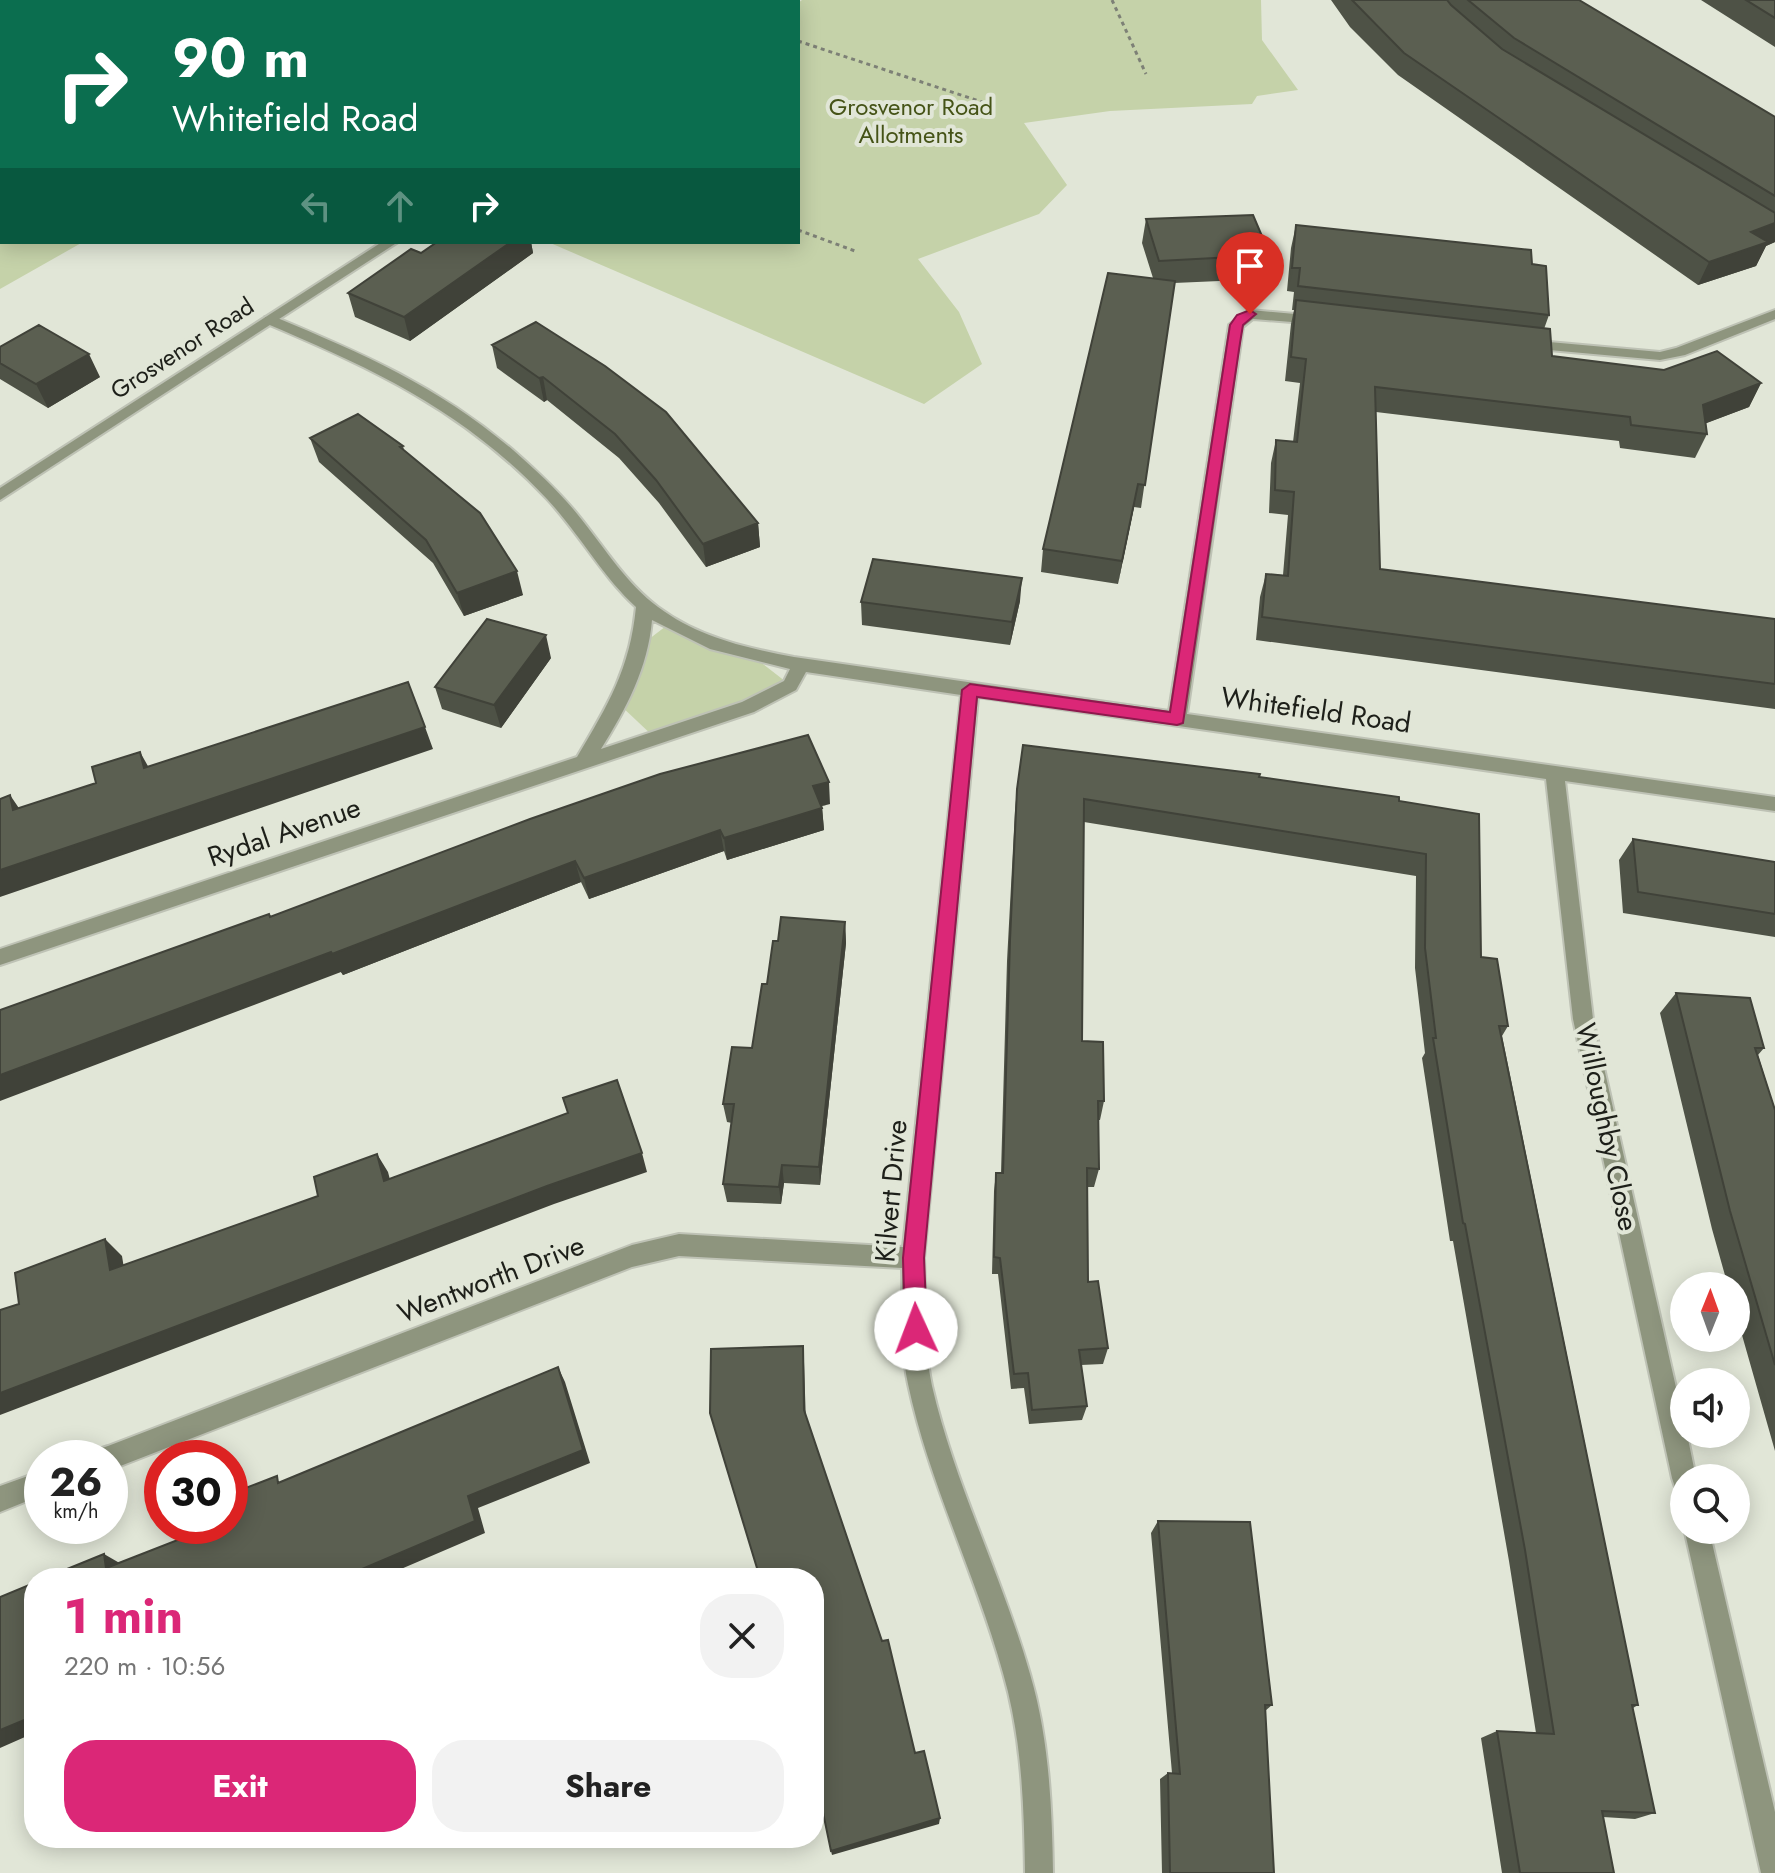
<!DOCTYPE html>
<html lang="en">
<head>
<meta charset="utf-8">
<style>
	body { margin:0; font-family:Jost,sans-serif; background:#f2f2f2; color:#222; height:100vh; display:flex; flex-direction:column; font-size:30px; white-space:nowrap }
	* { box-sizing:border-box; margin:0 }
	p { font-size:26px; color:#767676 }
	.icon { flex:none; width:44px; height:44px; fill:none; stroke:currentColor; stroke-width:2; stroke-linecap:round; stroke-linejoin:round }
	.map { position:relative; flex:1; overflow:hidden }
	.details { position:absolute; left:24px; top:1568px; width:800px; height:280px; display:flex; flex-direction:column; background:#fff; border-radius:32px; box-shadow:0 4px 20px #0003 }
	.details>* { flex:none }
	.hud { position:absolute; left:0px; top:0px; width:800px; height:244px; box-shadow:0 4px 20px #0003; background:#0b6e4f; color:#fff; overflow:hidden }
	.needle { width:52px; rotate:1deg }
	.fabs { position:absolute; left:1670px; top:1272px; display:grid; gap:16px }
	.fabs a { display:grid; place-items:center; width:80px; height:80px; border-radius:50%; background:#fff; box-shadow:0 4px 20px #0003; font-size:40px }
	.speed { position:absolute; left:24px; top:1440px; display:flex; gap:16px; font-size:40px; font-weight:700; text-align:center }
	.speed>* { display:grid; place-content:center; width:104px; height:104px; border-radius:50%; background:#fff; box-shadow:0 4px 20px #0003; line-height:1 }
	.speed small { font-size:20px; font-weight:400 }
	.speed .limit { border:12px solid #d22; background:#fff; color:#111 }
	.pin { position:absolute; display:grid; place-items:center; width:68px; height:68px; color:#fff; margin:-82px -34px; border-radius:50% 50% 50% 0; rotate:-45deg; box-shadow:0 0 8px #0007 }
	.pin .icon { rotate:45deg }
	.me { position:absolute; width:88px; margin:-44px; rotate:358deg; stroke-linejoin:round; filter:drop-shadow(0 0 6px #0008) }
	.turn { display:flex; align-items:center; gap:28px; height:168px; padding:0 40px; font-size:36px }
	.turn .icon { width:104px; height:104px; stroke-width:2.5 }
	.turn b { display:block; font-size:56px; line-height:68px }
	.lanes { display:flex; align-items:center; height:76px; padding:0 40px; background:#0003; justify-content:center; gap:40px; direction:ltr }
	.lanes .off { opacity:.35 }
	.round { display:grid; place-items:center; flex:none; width:84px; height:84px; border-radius:32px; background:#f2f2f2 }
	.summary { display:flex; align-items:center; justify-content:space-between; height:136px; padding:0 40px }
	h1 { font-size:48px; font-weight:700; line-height:60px; color:#db2777 }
	.primary-button { display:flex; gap:16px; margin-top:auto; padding:16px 40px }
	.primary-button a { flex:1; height:92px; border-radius:32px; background:#db2777; color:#fff; font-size:32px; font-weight:700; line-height:92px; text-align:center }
	.primary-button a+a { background:#f2f2f2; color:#222 }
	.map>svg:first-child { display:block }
</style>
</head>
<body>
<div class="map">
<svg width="1775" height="1873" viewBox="0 0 1775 1873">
	<rect width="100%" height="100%" fill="#e1e6d7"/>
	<path fill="#c5d2a9" d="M0 0H735L2 2V242H83L0 289Z
		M802 0H1261L1262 40 1298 90 1257 96 1252 104 1110 111 1024 123 1067 185 1039 214 918 259 959 312 982 364 924 404 548 242H798V3Z
		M670 623 750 654 790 685 654 737 620 705 640 646Z"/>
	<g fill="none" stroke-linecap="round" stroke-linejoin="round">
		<defs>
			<path id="minor" d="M1250 310 1317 316 1324 320 1317 324 1253 319 1243 327 1187 714 1775 797V811L1565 781 1593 1019 1684 1423V1434H1687L1696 1478H1684V1490L1675 1487 1672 1478 1573 1019 1546 779 978 697 924 1258C926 1300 923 1344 932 1386 955 1485 1002 1576 1030 1674 1049 1738 1052 1806 1053 1873H1025C1024 1806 1022 1738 1003 1673 976 1575 929 1483 908 1384 900 1346 903 1307 902 1268L679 1256 632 1267 110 1470V1458H96L99 1449 108 1446 632 1245 679 1234 903 1247 961 695 806 672 796 690 754 712 0 965V949L577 757C608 705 630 669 636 607 602 576 579 533 547 499 464 411 374 369 265 323V317H275C366 355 437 386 513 450 538 472 562 494 582 520 606 550 627 584 658 607 698 637 746 648 794 657L1169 711 1229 325ZM652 620 710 649 790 669 784 681 742 702 601 749C626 709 648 668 652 620Z
				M1775 310V319L1685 355 1660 360 1527 348 1520 344 1527 340 1660 352 1676 348Z
				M42 1471V1495L0 1512V1486Z
				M1684 1528 1709 1530 1775 1812V1873H1761Z"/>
			<path id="tertiary" d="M382 242H398L0 500V488Z"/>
		</defs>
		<use href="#minor" stroke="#bec2b5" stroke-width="4"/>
		<use href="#tertiary" stroke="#bec2b5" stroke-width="4"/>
		<path stroke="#7d8076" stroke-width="3" stroke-dasharray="4 4" stroke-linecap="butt" d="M219 0 225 2
			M1112 0 1146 74
			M143 2 154 0
			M710 2 713 0
			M798 41 994 106
			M798 230 855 251"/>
		<use href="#minor" fill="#8e957e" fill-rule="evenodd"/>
		<use href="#tertiary" fill="#8e957e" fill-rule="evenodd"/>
	</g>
	<path fill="#4e5246" d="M1331 0H1579L1775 117V242L1766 246 1756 266 1698 285 1398 75 1350 27Z
		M1701 0H1775V47Z
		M1146 219 1270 255 1265 279 1174 283 1141 508 1134 507 1118 584 1041 572 1043 549 1153 278 1142 243Z
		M1296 225 1532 264 1549 315 1544 329 1552 356 1761 383 1749 407 1706 423 1707 434 1695 458 1620 448 1619 441 1376 412 1380 569 1775 619V709L1256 640 1260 597 1266 574 1283 575 1288 515 1269 513 1271 463 1276 440 1293 442 1300 383 1285 381 1291 324 1294 310H1292L1294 292 1287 291 1291 248Z
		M437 242H531L533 253 410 341 355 317 348 293 421 253Z
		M536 322 758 523 760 547 706 567 659 503 619 458 547 400 544 402 497 368 492 345Z
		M0 347 100 377 48 408 0 379Z
		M310 438 403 446 404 450 523 595 464 616 433 563 319 462Z
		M1020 601 1010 645 862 625 861 602Z
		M551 658 501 728 442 709 435 687Z
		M1259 777 1399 801 1481 957 1508 1026 1502 1036 1638 1705 1633 1708 1655 1813 1635 1819 1603 1817 1614 1873H1502L1481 1738 1497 1731 1536 1733 1509 1561 1453 1241H1450L1422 1058 1425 1053 1415 968 1416 876 1084 822 1082 1041 1104 1101 1100 1120H1098L1099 1169 1094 1187H1087L1088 1282 1108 1348 1103 1364 1081 1365 1087 1406 1082 1420 1029 1424 1024 1388 1011 1389 998 1274H992L994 1191 996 1173H1001L1007 961 1015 811 1017 789Z
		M830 804 822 806 824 830 727 860 724 851 589 899 581 882 343 975 341 972 271 916Z
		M1633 839 1775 862V937L1623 913 1619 860Z
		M845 922 846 943 820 1185 784 1183 781 1204 727 1202 723 1184 732 1123 727 1122 723 1104 752 1048 778 941Z
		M1676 993 1764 1048 1758 1055 1775 1110V1451L1736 1314V1286H1728L1712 1229 1660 1013Z
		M1158 1521 1272 1705 1265 1711 1274 1873H1162L1160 1779 1168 1773H1172L1151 1533Z"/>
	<path fill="#404239" d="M1775 223V242L1766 246 1756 266 1698 285 1709 262 1751 232Z
		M511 242H531L533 253 410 341 404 317Z
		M89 354 100 377 48 408 36 384Z
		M543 377 547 400 544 402 539 378Z
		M1761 383 1749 407 1691 429 1703 405Z
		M1138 484 1134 507 1118 584 1122 561Z
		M758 523 760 547 706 567 703 544Z
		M517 571 523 595 464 616 457 593Z
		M1022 578 1020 601 1010 645 1012 622Z
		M546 635 551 658 501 728 494 705Z
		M425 727 433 749 0 897V870Z
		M140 752 153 775 144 768Z
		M829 782 830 804 814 808 813 786Z
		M10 795 25 817 13 810Z
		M822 808 824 830 727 860 724 838Z
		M720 830 724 851 589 899 584 878Z
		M575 861 581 882 343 975 341 972 0 1101V1075Z
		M845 922 846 943 820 1185 819 1167Z
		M642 1153 647 1172 554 1204 0 1415V1393L547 1186Z
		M377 1154 388 1172 395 1199 384 1181Z
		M782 1165 784 1183 781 1204 779 1187Z
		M105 1239 122 1256 127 1287 110 1270Z
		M803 1346 804 1362 806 1424 804 1410Z
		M558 1367 565 1382 590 1463 478 1508 485 1533 380 1578H341L468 1496Z
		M104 1554 123 1565 106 1568Z
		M34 1716V1733L0 1748V1730Z
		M940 1818 939 1824 832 1855 831 1851Z"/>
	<path fill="#5b5f51" stroke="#404239" stroke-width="2" d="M1352 0H1447L1451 5 1502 49 1775 213V223L1751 232 1768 242 1709 262 1404 53Z
		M1468 0H1579L1775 117V196L1514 38Z
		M1746 0H1775V18Z
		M1253 215 1270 255 1159 261 1146 219Z
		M1296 225 1531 250 1532 264 1546 266 1549 315 1298 286 1300 268H1292Z
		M437 242H511L404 317 348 293 411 249 421 253Z
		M1108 273 1175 281 1145 485 1138 484 1122 561 1043 549Z
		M1296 300 1550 329 1552 356 1664 370 1717 351 1761 383 1703 405 1707 434 1631 425 1630 417 1375 387 1380 569 1775 619V684L1262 617 1266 574 1288 576 1294 492 1275 490 1276 440 1297 442 1306 359 1291 357Z
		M536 322 605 366 666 412 758 523 703 544 656 480 615 434 543 377 539 378 492 345Z
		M39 325 89 354 36 384 0 363V347Z
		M358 414 403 446 400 447 480 513 517 571 457 593 426 540 310 438Z
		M873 559 1022 578 1012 622 861 602Z
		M487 619 546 635 494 705 435 687Z
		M408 682 425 727 0 870V799L10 795 13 810 96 783 92 767 140 752 144 768Z
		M808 735 829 782 813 786 822 808 724 838 720 830 584 878 575 861 332 954 331 952 0 1075V1010L269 914 270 917 530 819 660 774Z
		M1023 745 1260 774 1259 777 1399 797V801L1479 814 1481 957 1497 959 1508 1026H1499L1638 1705H1632L1655 1813 1602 1811 1614 1873H1520L1497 1731 1554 1734 1525 1550 1465 1224 1463 1223 1433 1038H1436L1425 948 1426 854 1084 799 1082 1041 1103 1042 1104 1101H1098L1099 1169 1087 1168 1088 1282 1098 1281 1108 1348 1079 1350 1087 1406 1032 1410 1028 1373 1014 1374 1000 1258 994 1257 996 1173H1003L1010 940 1017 789Z
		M1633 839 1775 862V914L1638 892Z
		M781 917 845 922 819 1167 782 1165 779 1187 723 1184 734 1104H723L732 1047 752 1048 762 984H767L773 941H778Z
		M1676 993 1750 998 1764 1048H1755L1775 1110V1365L1730 1211Z
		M617 1080 642 1153 547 1186 0 1393V1310L19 1304 15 1273 105 1239 110 1270 318 1196 314 1177 377 1154 384 1181 568 1113 563 1098Z
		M803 1346 804 1410 882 1641 888 1640 915 1753 924 1751 940 1818 831 1851 814 1769V1578H760L710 1413 711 1349Z
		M558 1367 583 1450 468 1496 475 1521 341 1578H45L104 1554 106 1568 206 1529 205 1526H230V1494L277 1476 278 1483Z
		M1158 1521 1250 1522 1272 1705H1265L1274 1873H1170L1168 1773 1180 1774Z
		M34 1583V1716L0 1730V1597Z"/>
	<path fill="#db2777" stroke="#8e194d" stroke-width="2" d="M1250 310 1256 314 1243 325 1240 343 1183 723 1177 725 977 697 924 1258 927 1329 923 1337 916 1340 908 1337 905 1329 903 1258 962 690 970 684 1170 712 1230 325 1237 315Z"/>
	<g text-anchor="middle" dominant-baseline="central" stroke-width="8" stroke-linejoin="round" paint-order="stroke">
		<g font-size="24" fill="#455317" stroke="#e1e6d7">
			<text x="911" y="106">Grosvenor Road<tspan x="911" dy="28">Allotments</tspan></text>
		</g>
		<g font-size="24" fill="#1d1f19" stroke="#e1e6d7">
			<text transform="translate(182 348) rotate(-33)">Grosvenor Road</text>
		</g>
		<g font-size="28" fill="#1d1f19" stroke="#e1e6d7">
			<text transform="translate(1316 710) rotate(8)">Whitefield Road</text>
			<text transform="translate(284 832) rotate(-19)">Rydal Avenue</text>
			<text transform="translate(1607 1127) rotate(78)">Willoughby Close</text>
			<text transform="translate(891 1191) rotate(-85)">Kilvert Drive</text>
			<text transform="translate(491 1279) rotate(-21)">Wentworth Drive</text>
		</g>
	</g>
</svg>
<div class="fabs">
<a><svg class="needle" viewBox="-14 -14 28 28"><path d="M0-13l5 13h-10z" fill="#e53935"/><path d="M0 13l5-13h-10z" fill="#767676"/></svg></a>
<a><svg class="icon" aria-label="sound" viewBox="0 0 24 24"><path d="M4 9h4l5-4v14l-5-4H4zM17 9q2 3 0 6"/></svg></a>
<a><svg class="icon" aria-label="search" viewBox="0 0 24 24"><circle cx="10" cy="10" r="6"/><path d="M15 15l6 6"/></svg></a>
</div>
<div class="speed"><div>26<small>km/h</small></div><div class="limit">30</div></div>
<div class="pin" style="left:1250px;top:314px;background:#d93025"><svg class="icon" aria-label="arrive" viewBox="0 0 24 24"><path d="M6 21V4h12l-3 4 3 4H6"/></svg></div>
<svg class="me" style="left:916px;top:1329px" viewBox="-20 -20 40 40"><circle r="19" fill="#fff"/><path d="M0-13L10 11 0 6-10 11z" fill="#db2777"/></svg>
<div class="hud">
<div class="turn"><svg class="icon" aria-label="right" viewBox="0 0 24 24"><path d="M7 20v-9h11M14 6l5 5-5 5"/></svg><div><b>90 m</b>Whitefield Road</div></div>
<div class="lanes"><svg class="icon off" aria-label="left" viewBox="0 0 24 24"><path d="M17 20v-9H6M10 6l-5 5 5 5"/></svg><svg class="icon off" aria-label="ahead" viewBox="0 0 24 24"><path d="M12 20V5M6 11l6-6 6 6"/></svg><svg class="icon" aria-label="right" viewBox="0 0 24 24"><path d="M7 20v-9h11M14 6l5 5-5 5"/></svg></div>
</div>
<section class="details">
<div class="summary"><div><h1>1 min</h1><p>220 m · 10:56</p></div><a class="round"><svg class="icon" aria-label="close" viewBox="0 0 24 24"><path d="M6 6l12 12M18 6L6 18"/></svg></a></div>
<div class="primary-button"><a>Exit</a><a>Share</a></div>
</section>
</div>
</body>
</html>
